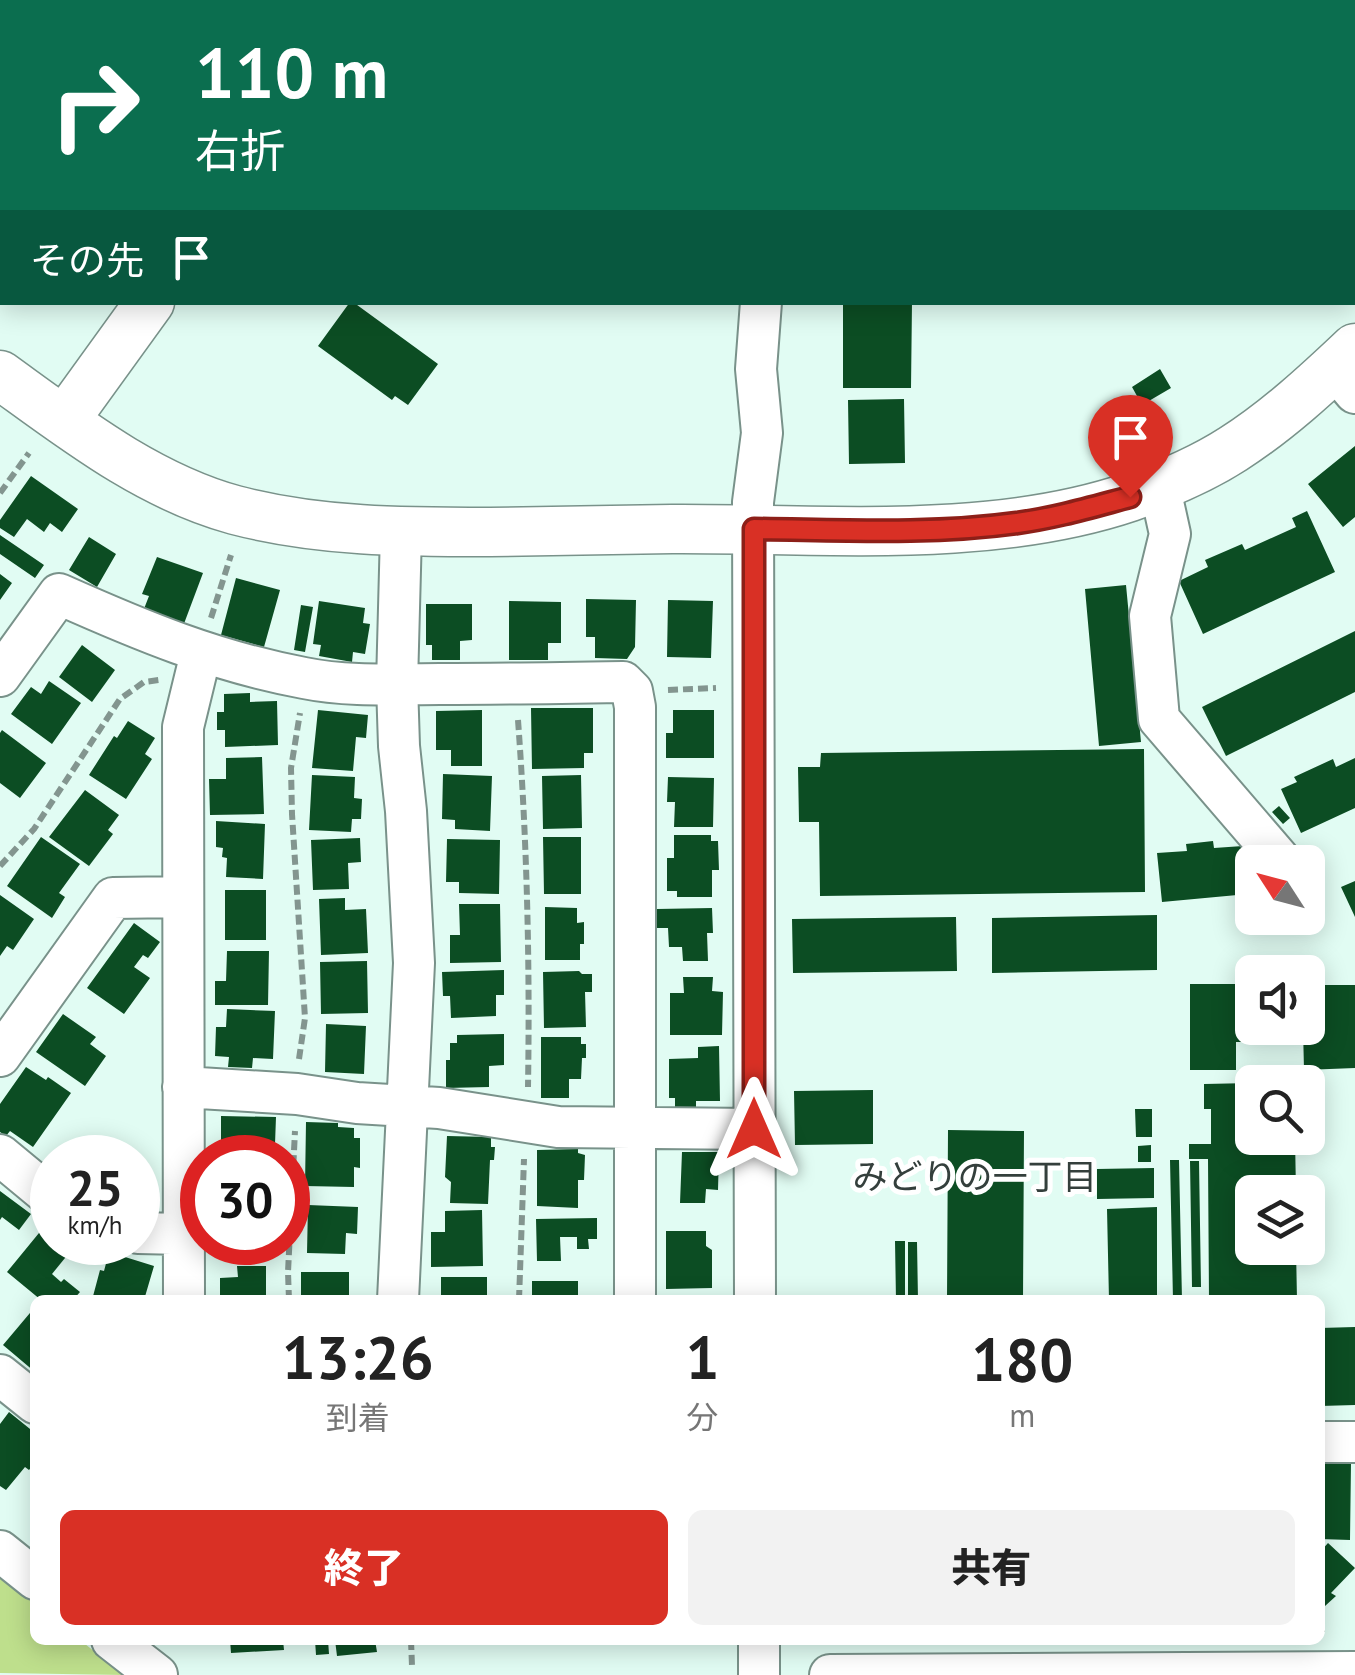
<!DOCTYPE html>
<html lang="ja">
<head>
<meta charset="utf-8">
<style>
	body { margin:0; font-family:"PT Sans","Noto Sans JP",sans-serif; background:#f2f2f2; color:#222; height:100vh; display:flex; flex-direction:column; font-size:38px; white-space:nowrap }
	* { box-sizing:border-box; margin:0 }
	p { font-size:32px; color:#767676 }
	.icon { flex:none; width:55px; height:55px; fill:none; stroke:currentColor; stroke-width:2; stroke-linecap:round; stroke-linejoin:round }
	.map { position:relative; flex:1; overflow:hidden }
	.details { position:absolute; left:30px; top:1295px; width:1295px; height:350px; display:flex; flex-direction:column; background:#fff; border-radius:15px; box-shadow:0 5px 25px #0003 }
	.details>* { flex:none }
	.banner { position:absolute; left:0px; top:0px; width:1355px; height:305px; box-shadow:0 5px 25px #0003; background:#0b6e4f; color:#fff; overflow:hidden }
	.needle { width:65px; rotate:306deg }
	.buttons { position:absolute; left:1235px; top:845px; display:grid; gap:20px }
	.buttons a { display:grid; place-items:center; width:90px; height:90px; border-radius:15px; background:#fff; box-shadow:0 5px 25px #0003; font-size:50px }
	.speed { position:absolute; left:30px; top:1135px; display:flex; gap:20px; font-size:50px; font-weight:700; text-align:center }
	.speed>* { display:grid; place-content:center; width:130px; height:130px; border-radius:50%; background:#fff; box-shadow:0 5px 25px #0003; line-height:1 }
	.speed small { font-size:25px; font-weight:400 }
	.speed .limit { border:15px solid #d22; background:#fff; color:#111 }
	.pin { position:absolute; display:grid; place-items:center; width:85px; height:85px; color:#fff; margin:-102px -42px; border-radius:50% 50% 50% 0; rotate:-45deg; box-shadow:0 0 10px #0007 }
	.pin .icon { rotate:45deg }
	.me { position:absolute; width:110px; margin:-55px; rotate:0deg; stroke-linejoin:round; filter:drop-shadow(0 0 8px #0008) }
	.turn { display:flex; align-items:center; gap:35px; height:210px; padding:0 30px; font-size:45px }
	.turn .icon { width:130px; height:130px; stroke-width:2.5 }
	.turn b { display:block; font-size:70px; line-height:85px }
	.then { display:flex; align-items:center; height:95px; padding:0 30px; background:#0003; gap:20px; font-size:38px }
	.eta { display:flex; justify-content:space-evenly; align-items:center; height:170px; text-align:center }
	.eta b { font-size:60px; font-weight:800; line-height:70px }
	.primary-button { display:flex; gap:20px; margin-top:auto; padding:20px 30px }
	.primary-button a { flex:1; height:115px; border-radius:15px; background:#d93025; color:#fff; font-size:40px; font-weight:800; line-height:115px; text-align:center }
	.primary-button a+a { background:#f2f2f2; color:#222 }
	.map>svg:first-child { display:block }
</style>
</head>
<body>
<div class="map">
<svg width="1355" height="1675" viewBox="0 0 1355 1675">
	<rect width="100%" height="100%" fill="#e1fcf3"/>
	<path fill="#bedf8c" d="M0 1576 35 1604V1640H80L124 1675 0 1673Z"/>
	<path fill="#0c4d23" d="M350 302H353L438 364 408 405 395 396 392 400 318 346Z
		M843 302H912L911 388H843Z
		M1160 369 1171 388 1142 405 1132 387Z
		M904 399 905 463 849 464 848 400Z
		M1355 446V517L1343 527 1308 484Z
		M31 476 78 509 62 532 50 523 44 532 27 519 14 537 0 528V520Z
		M1307 511 1335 572 1203 634 1179 581 1208 567 1205 560 1242 544 1245 550 1296 527 1292 518Z
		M0 535 44 565 35 578 0 554Z
		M89 537 116 554 97 587 69 570Z
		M157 557 203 573 182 629 142 614 149 596 142 594Z
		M0 574 12 583 0 600Z
		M236 578 280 590 264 647 221 635Z
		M1126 585 1141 742 1099 746 1085 589Z
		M586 599 636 600 635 647 627 659 595 658V637H586Z
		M668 600 713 601 711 658 667 657Z
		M319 601 365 608 363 623 370 624 365 654 353 652 352 662 319 656 321 645 313 644Z
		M509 601 561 602V643H548V660H509Z
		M426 604H472V640L460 641V660H432V645H426Z
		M301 605 313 607 305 652 294 650Z
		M1355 631V692L1226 756 1202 707Z
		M82 645 115 670 92 702 59 677Z
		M49 681 81 703 52 744 11 714 31 687 41 694Z
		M250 693V702L277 701 278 745 225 747V730H217V712H224V694Z
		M531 708H593V753H584V768L532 769Z
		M318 710 368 715 366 738 356 737 353 771 312 768Z
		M482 710V766H451V750H436V711Z
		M673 710H714V758H666V733H673Z
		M128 721 155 738 145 754 152 759 126 799 89 775 114 736 117 738Z
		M2 730 46 763 20 798 0 783V733Z
		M1144 749 1145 892 820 896 819 822H799L798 767H820L821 753Z
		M262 757 264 814 210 815 209 779H226V758Z
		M1355 758V808L1301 833 1281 789 1297 782 1294 777 1333 759 1336 767Z
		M443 774 492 776 490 831 455 829V820L442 819Z
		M312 775 355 777 354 798 362 799 361 819H352L351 832 309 830Z
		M581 775 582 828 543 829 542 776Z
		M668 777 714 778 713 827H674L675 802H667Z
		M85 790 119 815 108 830 113 834 89 866 49 837Z
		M1279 806 1290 818 1283 824 1272 812Z
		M216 821 265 824 263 879 226 877 227 858 222 857 223 848 216 847Z
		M674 835H711V841H718L719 870H712V897H677V891H667V858H674Z
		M41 837 80 864 59 893 65 897 52 918 7 886Z
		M543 837H581V894H544Z
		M360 838 361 862 348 863 349 889 313 890 311 840Z
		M447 839 500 840 499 894 459 893V882H446Z
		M1213 841 1214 848 1243 846 1248 894 1162 902 1157 853 1187 851 1186 844Z
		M1355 881V917L1341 887Z
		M225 890H266V940H225Z
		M0 895 34 919 13 950 7 946 0 956Z
		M345 898V910L366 909 368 953 321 955 319 899Z
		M459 904H500L501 962 450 963V935H460Z
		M545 907 577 908V923L584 922V944H580V960H545Z
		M712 908 713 933H707L708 961H683L682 947H669L668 928H657V909Z
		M1157 915V970L992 973V918Z
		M956 917 957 971 793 973 792 919Z
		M134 923 160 942 148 958 143 955 134 967 150 978 124 1014 87 988Z
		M227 951H269L268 1005H215V981H226Z
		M367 961 368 1013 321 1014 320 962Z
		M504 970V995H496V1016L451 1018 450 996H443L442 972Z
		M579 971 582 974H592V992H585L586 1027 544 1028 543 972Z
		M683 977H713L712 991 723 992 722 1035H670V993H684Z
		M1190 984H1238V1014H1246V1042H1236V1070H1190Z
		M1308 985H1355V1068L1304 1070 1303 1028H1308Z
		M227 1009 275 1011 273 1059 253 1058 252 1068 228 1067 229 1057 215 1056 216 1027H226Z
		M63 1014 96 1037 90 1044 106 1056 85 1086 36 1052Z
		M326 1024 366 1026 364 1074 325 1072Z
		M504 1034V1065L489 1066V1087L446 1088V1060H450V1043H457V1035Z
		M541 1037H581V1044H586V1058H582L581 1079H569V1098H541Z
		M719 1046 720 1101H696V1107H675V1098H669V1059L698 1058V1047Z
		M26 1067 46 1080 48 1077 71 1093 33 1147 10 1131 6 1136 0 1132V1104Z
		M1252 1083V1138H1295L1296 1192H1252V1248H1296L1297 1300H1209L1208 1159H1189V1144H1211V1109H1204V1084Z
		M873 1090V1144L795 1145 794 1091Z
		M1135 1109H1152V1137H1136Z
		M221 1116 276 1117 275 1144H269V1158H221Z
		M306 1122 338 1123V1127L354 1128V1138H360V1168L354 1167V1187L305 1186Z
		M948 1130 1024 1131 1023 1300H947Z
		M447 1136 491 1137V1147H495L494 1160H490L488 1204 450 1203 451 1182 445 1177Z
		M1151 1145V1162H1138V1146Z
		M578 1149V1153L585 1155 584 1180H578V1208L537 1206V1150Z
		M682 1152H719L718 1190 706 1189 705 1203H680Z
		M1170 1160H1179L1182 1300H1173Z
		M1190 1161H1199L1201 1287H1192Z
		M1154 1168V1198L1097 1199V1169Z
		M0 1191 31 1214 19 1230 2 1217 0 1220Z
		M308 1205 358 1207 357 1234 346 1233 345 1254 307 1253Z
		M1157 1207V1300H1109L1107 1209Z
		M482 1210 483 1266 431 1267V1232H445V1211Z
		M597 1218V1239H588L589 1249H577V1237H560L561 1261H537L536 1219Z
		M48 1222 52 1225V1242H78L52 1274 61 1282 64 1279 80 1292 73 1300H41L7 1272Z
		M666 1231H706V1246L712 1250V1288L666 1289Z
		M895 1241H905V1300H896Z
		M223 1242H253L252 1256 223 1255Z
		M908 1242H917L918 1300H908Z
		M109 1252 154 1266 144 1300H92L100 1270 104 1271Z
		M237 1266H266V1300H220V1278L238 1277Z
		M301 1272H349V1300H301Z
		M441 1277H487V1300H441Z
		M532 1281H578V1300H532Z
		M35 1307V1372L3 1345Z
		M1355 1327V1405L1320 1406V1328Z
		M9 1412 35 1433V1463L29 1470 25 1467 6 1490 0 1486V1424Z
		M1320 1463H1351L1350 1540 1320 1539Z
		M1328 1543 1355 1568 1331 1593 1336 1596 1325 1606V1632H1320V1552Z
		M230 1640H283L284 1650 231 1653Z
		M315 1640H328L329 1654 316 1655Z
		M335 1640H375L377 1652 337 1656Z
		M422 1640H464V1644H422Z"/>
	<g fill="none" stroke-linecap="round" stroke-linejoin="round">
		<defs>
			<path id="minor" d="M392 0 396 2
				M1334 368 1355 393
				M1159 484 1170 534 1150 616 1159 719 1282 862
				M0 676 59 594C142 631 214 661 304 678 348 687 395 684 440 684 501 684 562 683 623 682L632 691 635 707V1300
				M0 1056 113 898 182 897
				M183 1087 297 1094 357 1103 439 1108 558 1127 754 1129
				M0 1155 52 1198
				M138 1233 183 1234
				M184 1300 183 727 201 653
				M398 1300 414 963 406 811 399 746 397 684 401 532
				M755 1300 753 502 762 433 756 369 761 302
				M0 1375 35 1403
				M1320 1442H1355
				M0 1551 35 1579
				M112 1640 157 1675
				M759 1675V1640
				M830 1675 1355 1672"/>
			<path id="tertiary" d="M367 2 369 0
				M1352 19 1355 22
				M0 375C72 427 147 486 235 510 319 532 404 532 490 532 551 531 611 530 672 529 820 528 988 545 1130 497 1164 485 1202 469 1233 449 1277 421 1317 384 1355 348
				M64 421 150 302"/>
		</defs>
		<use href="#minor" stroke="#79928a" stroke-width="44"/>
		<use href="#tertiary" stroke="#79928a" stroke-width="51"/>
		<path stroke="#83958f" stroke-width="6" stroke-dasharray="10 5" stroke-linecap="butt" d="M757 0V2
			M1139 0 1142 2
			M1352 219 1355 221
			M0 493 29 453
			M211 618 231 555
			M668 690 716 688
			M518 720C527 842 530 964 528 1087
			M0 866 34 829 120 699 144 682 159 680
			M299 1059 305 1018 292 814 291 768 300 713
			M289 1300 288 1272 295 1131
			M519 1300 524 1159
			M411 1640 412 1666"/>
		<use href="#minor" stroke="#fff" stroke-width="40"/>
		<use href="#tertiary" stroke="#fff" stroke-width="48"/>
		<path stroke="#6e7e79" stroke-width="8" stroke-dasharray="15 8" stroke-linecap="butt" d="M1204 0 1206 2
			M1228 0 1231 2
			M1352 135 1355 137
			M1352 163 1355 166"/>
	</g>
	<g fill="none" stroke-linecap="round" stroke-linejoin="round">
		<defs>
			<path id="route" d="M754 1129V529C841 530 930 535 1017 523 1055 518 1092 507 1130 497"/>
		</defs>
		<use href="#route" stroke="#8d1f18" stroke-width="25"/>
		<use href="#route" stroke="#d93025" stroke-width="18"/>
	</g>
	<g text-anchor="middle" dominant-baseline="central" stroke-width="10" stroke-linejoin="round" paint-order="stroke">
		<g font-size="35" fill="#343f3c" stroke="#fff">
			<text x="975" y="1176">みどりの一丁目</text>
		</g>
	</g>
</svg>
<div class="buttons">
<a><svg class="needle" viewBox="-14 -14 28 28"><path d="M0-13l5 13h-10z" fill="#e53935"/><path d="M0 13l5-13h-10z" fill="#767676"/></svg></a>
<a><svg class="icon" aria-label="sound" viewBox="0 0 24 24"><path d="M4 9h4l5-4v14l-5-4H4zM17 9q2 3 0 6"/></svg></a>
<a><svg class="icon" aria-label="search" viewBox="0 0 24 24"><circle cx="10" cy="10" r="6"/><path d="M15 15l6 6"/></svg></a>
<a><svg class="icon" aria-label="layers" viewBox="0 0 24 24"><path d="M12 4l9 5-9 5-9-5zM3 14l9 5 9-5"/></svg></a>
</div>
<div class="speed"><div>25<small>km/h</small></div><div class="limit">30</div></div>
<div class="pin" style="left:1130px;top:497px;background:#d93025"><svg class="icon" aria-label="arrive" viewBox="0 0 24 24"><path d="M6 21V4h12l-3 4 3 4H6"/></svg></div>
<svg class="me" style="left:754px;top:1129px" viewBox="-20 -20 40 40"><path d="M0-17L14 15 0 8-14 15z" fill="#d93025" stroke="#fff" stroke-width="4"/></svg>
<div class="banner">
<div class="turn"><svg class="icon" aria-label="right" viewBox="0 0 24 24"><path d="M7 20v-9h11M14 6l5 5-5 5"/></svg><div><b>110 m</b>右折</div></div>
<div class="then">その先<svg class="icon" aria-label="arrive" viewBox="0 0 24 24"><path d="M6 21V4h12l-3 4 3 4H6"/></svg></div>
</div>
<section class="details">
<div class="eta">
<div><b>13:26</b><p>到着</p></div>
<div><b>1</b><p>分</p></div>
<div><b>180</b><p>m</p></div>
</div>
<div class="primary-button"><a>終了</a><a>共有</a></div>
</section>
</div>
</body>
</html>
